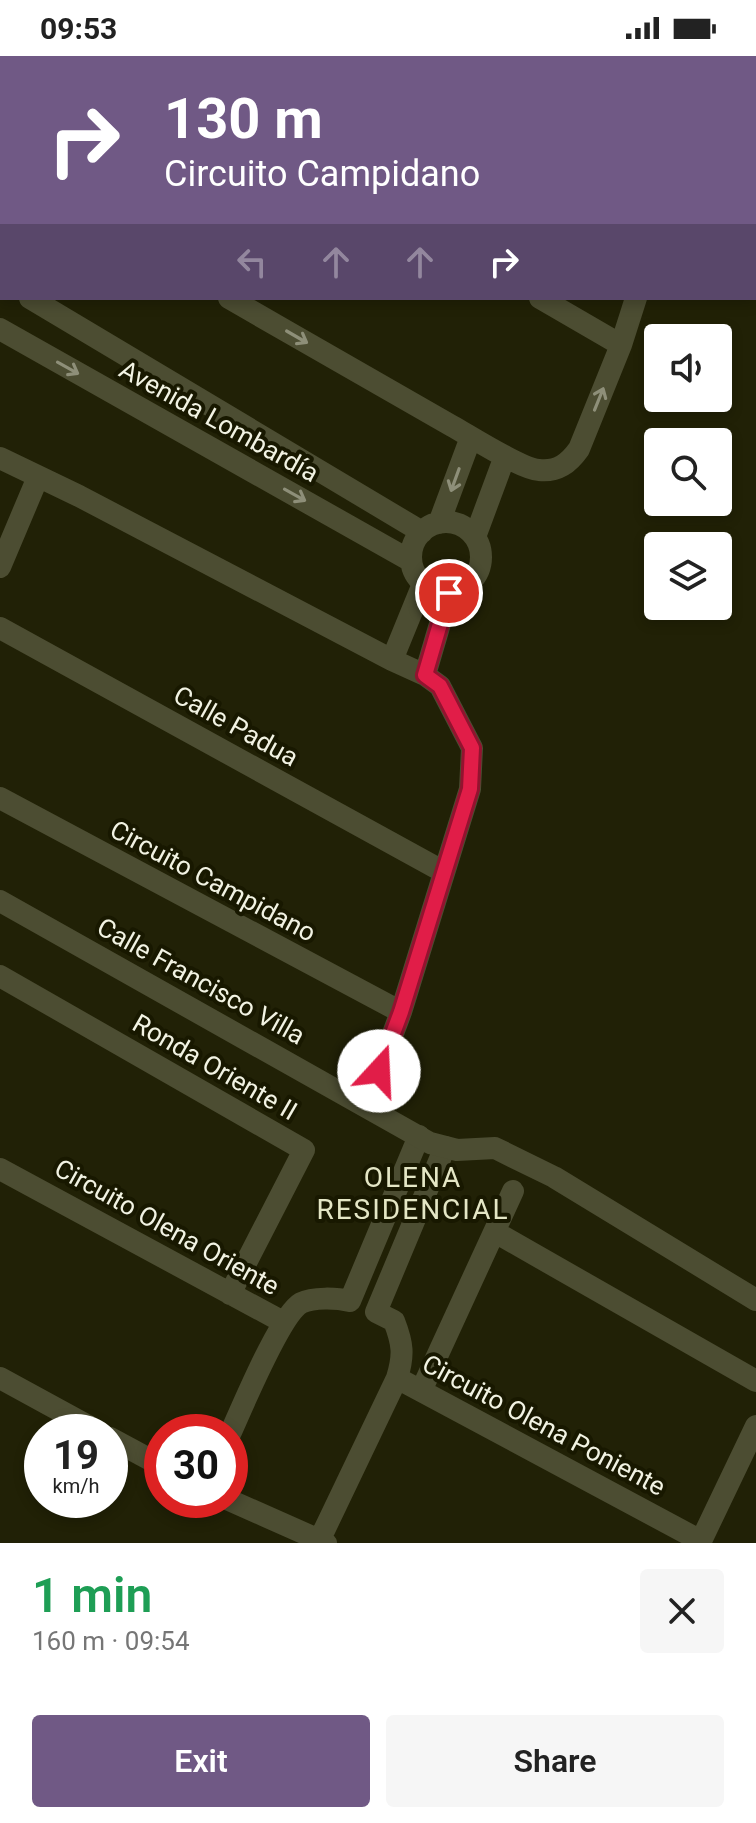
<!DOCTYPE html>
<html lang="en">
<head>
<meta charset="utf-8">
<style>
	body { margin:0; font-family:Roboto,sans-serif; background:#f6f6f6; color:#222; height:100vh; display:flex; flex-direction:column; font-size:30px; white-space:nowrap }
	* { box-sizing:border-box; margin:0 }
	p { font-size:26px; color:#767676 }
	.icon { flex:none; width:44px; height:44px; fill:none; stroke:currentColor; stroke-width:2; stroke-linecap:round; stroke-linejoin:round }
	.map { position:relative; height:1487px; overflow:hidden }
	.side { display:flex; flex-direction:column; background:#fff; flex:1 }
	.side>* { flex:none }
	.guide { position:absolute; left:0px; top:0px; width:756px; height:244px; box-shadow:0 4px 12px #0003; background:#705985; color:#fff; overflow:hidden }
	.buttons { position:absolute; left:644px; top:268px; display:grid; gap:16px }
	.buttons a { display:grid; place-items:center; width:88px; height:88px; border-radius:8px; background:#fff; box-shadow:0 4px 12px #0003; font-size:40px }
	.speed { position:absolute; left:24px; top:1358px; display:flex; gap:16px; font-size:40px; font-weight:700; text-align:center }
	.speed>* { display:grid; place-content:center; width:104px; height:104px; border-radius:50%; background:#fff; box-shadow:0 4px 12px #0003; line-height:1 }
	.speed small { font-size:20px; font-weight:400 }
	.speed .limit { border:12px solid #d22; background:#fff; color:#111 }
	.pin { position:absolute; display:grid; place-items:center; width:68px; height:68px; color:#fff; margin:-34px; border:4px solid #fff; border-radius:50%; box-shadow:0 2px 8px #0007 }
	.me { position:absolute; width:88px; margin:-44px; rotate:20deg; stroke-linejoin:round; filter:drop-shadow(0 0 6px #0008) }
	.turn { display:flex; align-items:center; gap:28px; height:168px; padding:0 32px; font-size:36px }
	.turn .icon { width:104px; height:104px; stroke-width:2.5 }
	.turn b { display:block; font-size:56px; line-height:68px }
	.lanes { display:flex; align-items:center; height:76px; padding:0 32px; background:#0003; justify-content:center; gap:40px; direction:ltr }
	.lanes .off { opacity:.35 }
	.round { display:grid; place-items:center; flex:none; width:84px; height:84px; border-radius:8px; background:#f6f6f6 }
	.head { display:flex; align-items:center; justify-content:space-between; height:136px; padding:0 32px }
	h1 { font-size:48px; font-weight:600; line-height:60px; color:#1e9e55 }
	.primary-button { display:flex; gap:16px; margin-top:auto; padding:16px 32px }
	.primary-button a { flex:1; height:92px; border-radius:8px; background:#705985; color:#fff; font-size:32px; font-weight:600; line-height:92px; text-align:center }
	.primary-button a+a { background:#f6f6f6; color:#222 }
	.status { display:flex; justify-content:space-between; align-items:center; height:56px; padding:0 40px; background:#fff; direction:ltr }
	.status svg { height:22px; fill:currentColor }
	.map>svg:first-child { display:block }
</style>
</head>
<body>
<div class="status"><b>09:53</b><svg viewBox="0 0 49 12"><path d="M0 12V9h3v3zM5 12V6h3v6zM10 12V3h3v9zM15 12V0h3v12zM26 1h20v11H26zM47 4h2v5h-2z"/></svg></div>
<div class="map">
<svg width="756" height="1487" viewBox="0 0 756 1487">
	<rect width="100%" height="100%" fill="#212106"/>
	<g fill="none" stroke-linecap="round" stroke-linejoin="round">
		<path stroke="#4c4d32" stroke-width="22" d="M417 0 421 2
			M67 2 68 0
			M174 2 175 0
			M681 2 682 0
			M0 208 2 202
			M0 224 2 225
			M30 242 422 476
			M229 242C303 285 377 327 452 370 470 380 521 413 539 414 558 416 569 407 579 393L621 289 636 242
			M540 242 621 289
			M0 273 411 505
			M0 402 79 440 392 604 425 619 440 630 472 692 470 733 401 956 379 1015
			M411 501a35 35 0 1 1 70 0a35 35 0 1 1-70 0Z
			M439 467 471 381
			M475 481 505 400
			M0 511 38 421
			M0 572 444 816
			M392 604 423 528
			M425 619 449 537
			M0 742 401 956
			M0 920 304 1094 230 1238
			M0 1113 283 1266
			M495 1176 756 1325
			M0 1322 99 1376
			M397 1322 701 1485
			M421 1335 513 1135
			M230 1378C242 1352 280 1259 301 1247 313 1241 337 1242 350 1245L419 1080
			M110 1382 162 1410
			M229 1444 326 1487
			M319 1485 397 1322C404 1299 403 1288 394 1265L376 1256 445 1091
			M700 1487 756 1370"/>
		<path stroke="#4c4d32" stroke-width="22" d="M0 19 2 13
			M0 845 430 1087 457 1094 495 1092 554 1121 756 1244"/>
	</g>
	<defs><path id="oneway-shaft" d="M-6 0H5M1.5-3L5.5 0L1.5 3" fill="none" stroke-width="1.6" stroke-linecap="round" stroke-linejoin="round" transform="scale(2)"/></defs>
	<g stroke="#8e8f79">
		<use href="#oneway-shaft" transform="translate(297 281) rotate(30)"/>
		<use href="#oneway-shaft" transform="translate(68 312) rotate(29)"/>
		<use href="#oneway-shaft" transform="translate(599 343) rotate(-68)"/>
		<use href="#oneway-shaft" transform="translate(455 424) rotate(110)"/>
		<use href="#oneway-shaft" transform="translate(295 439) rotate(29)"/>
	</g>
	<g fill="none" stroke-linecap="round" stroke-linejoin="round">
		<defs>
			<path id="route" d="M379 1015 401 956 470 733 472 692 440 630 425 619 449 537"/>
		</defs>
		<use href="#route" stroke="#92132f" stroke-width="20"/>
		<use href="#route" stroke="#e11d48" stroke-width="14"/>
	</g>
	<g text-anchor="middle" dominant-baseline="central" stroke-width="8" stroke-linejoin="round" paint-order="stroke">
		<g font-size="26" fill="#f2f3e3" stroke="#181800">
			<text transform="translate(219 365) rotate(29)">Avenida Lombardía</text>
			<text transform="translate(236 670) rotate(29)">Calle Padua</text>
			<text transform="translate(213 825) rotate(28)">Circuito Campidano</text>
			<text transform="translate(201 925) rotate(29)">Calle Francisco Villa</text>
			<text transform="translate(215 1011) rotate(30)">Ronda Oriente II</text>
			<text transform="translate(167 1171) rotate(29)">Circuito Olena Oriente</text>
			<text transform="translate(544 1369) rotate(28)">Circuito Olena Poniente</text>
		</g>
		<g font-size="28" letter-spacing="2" fill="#e4e6c5" stroke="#181800">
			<text x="413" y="1121">OLENA<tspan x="413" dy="32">RESIDENCIAL</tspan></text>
		</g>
	</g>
</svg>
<div class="buttons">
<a><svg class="icon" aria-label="sound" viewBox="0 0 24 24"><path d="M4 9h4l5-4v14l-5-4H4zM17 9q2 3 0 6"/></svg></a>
<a><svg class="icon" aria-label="search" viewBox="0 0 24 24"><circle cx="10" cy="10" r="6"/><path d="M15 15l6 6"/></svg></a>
<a><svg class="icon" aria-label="layers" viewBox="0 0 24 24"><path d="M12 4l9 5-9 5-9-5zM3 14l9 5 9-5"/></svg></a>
</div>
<div class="speed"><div>19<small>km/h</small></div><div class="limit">30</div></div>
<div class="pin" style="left:449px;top:537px;background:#d93025"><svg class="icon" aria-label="arrive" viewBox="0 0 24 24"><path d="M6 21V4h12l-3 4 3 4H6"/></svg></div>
<svg class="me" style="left:379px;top:1015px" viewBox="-20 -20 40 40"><circle r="19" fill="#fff"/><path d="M0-13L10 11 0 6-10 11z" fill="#e11d48"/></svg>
<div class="guide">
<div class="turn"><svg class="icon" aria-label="right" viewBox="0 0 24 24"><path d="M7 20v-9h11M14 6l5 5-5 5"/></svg><div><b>130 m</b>Circuito Campidano</div></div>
<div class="lanes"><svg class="icon off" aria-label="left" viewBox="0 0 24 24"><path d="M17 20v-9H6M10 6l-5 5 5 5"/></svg><svg class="icon off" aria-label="ahead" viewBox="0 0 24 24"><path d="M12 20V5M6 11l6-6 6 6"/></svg><svg class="icon off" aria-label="ahead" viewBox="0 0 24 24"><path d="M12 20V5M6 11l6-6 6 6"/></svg><svg class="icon" aria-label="right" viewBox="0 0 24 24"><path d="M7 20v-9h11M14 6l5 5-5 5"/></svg></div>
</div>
</div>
<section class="side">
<div class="head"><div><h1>1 min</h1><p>160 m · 09:54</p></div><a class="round"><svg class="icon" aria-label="close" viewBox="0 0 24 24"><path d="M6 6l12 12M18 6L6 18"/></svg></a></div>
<div class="primary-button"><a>Exit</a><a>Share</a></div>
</section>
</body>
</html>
